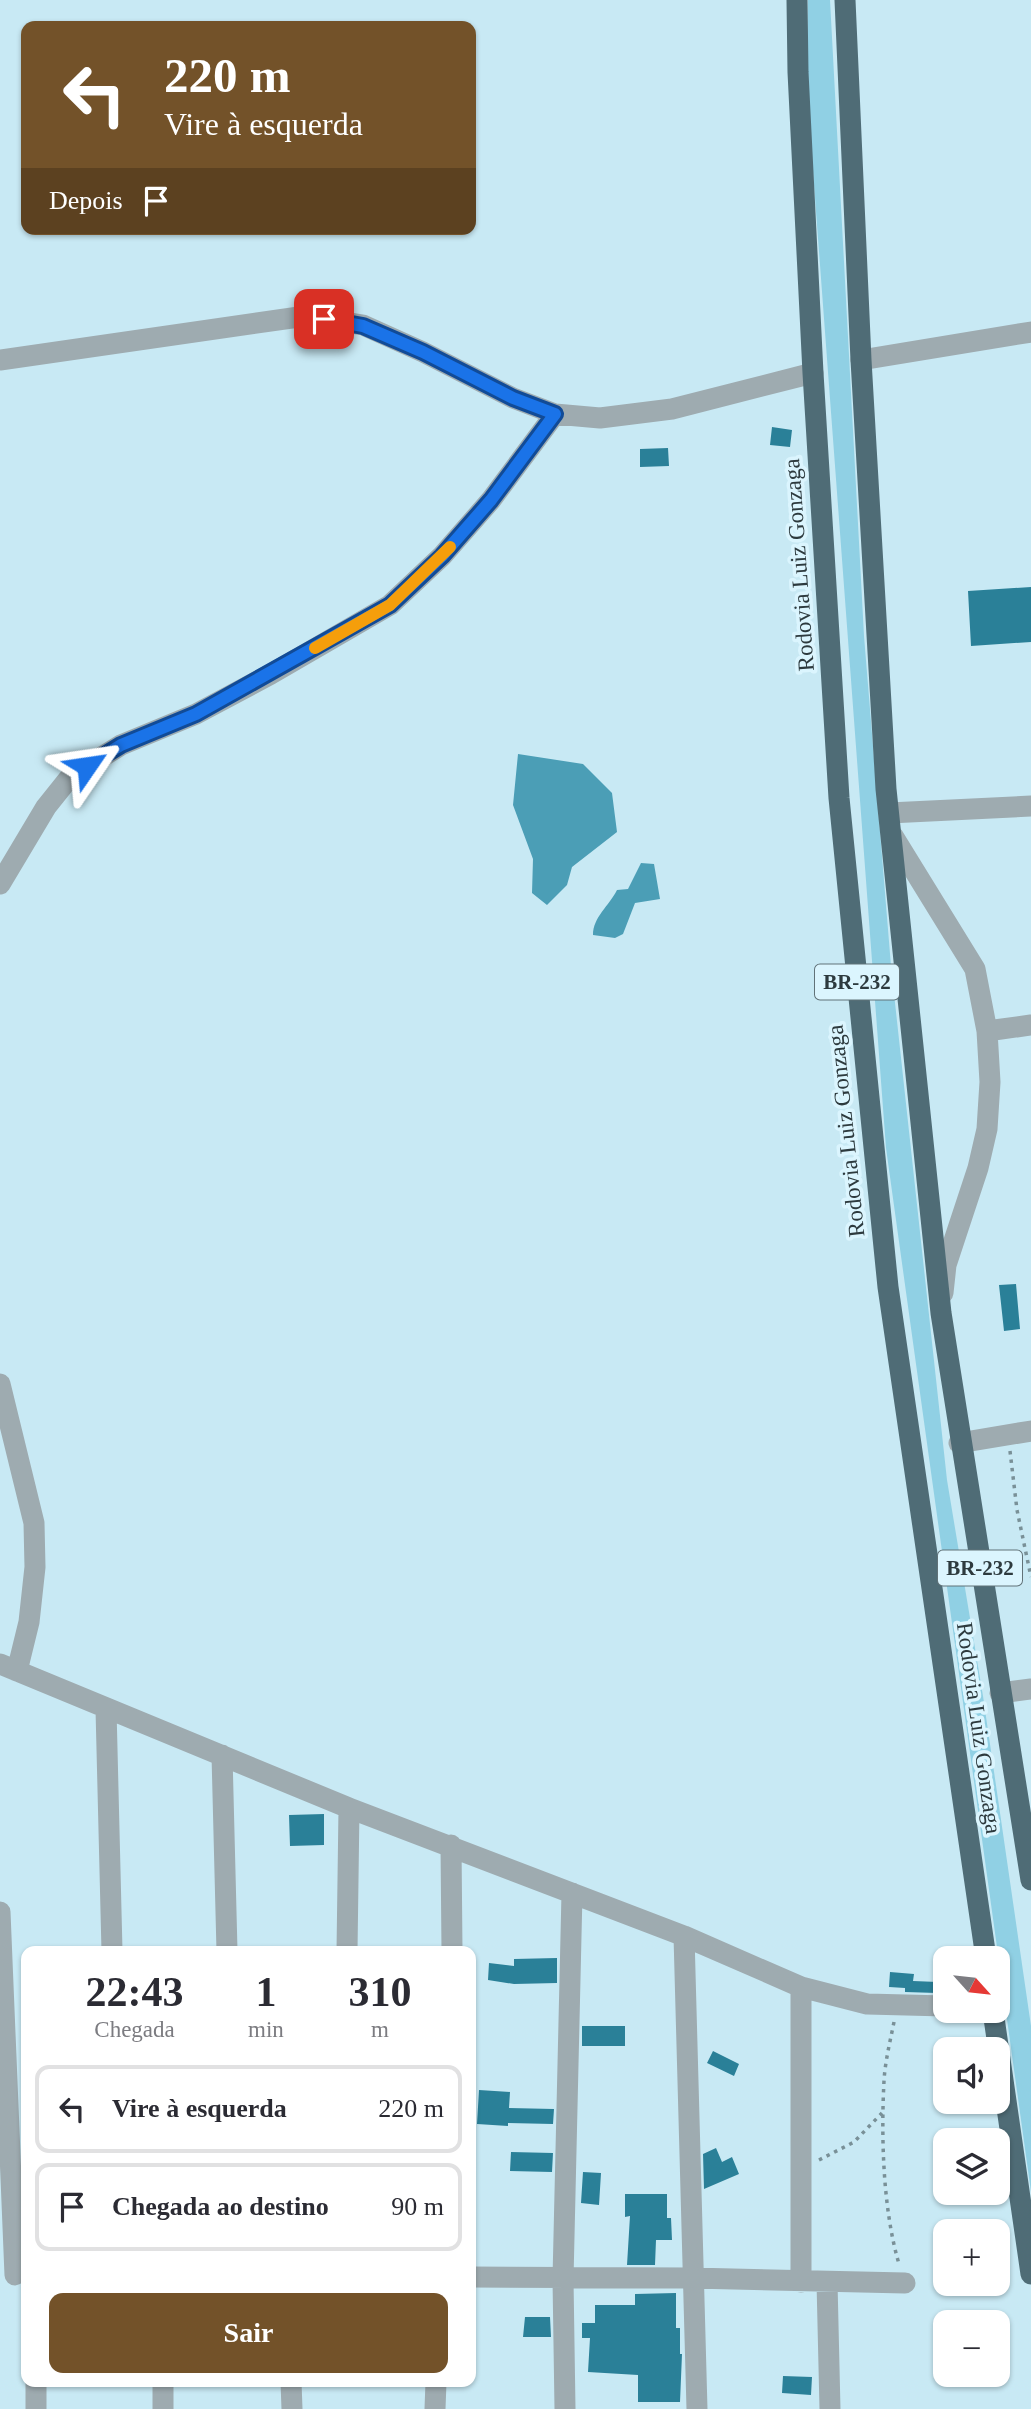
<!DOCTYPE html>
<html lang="pt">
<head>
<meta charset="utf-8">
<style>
	body { margin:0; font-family:Georgia,serif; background:#f2f2f3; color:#2b2b33; height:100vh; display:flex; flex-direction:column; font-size:26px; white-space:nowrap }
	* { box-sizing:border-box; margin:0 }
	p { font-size:23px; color:#7c7c81 }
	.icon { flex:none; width:38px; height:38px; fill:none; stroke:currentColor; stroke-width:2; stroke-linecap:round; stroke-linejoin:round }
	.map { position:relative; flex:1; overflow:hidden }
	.panel { position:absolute; left:21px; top:1946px; width:455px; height:441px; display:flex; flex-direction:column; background:#fff; border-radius:14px; box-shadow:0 2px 5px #0004 }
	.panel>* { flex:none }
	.banner { position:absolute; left:21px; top:21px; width:455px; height:214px; border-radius:14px; box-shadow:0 2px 5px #0004; background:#735229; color:#fff; overflow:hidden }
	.needle { width:46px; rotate:117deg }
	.controls { position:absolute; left:933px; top:1946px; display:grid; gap:14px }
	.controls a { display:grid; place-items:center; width:77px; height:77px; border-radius:14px; background:#fff; box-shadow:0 2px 5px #0004; font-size:35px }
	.pin { position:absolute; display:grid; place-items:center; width:60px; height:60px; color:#fff; margin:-30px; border-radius:14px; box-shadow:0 4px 10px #0006 }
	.me { position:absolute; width:77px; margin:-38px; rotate:58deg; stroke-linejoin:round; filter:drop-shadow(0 0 5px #0008) }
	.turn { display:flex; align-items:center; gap:24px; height:147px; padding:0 28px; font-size:32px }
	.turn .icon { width:91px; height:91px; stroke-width:2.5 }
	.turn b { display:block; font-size:49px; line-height:60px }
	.then { display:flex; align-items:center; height:66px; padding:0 28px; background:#0003; gap:14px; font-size:26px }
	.eta { display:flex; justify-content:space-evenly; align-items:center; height:119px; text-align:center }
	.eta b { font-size:42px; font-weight:700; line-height:49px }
	.button { display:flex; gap:14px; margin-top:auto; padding:14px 28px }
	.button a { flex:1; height:80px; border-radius:14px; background:#735229; color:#fff; font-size:28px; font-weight:700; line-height:80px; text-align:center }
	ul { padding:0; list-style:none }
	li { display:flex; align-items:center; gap:21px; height:88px; margin:0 14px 10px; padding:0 14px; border:4px solid #e1e1e2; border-radius:14px }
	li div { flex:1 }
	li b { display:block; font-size:26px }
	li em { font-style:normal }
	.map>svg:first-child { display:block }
</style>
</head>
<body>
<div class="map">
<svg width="1031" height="2409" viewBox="0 0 1031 2409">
	<rect width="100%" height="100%" fill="#c8e9f4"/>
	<path fill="#90d0e4" d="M808 0H830L864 636 891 966 947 1480 983 1696 1031 2026V2192L886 1148 807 91Z"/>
	<path fill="#4b9eb6" d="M518 754 583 764 612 793 617 832 572 867 567 885 547 905 532 893 533 859 513 805Z
		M641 863 654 864 660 899 635 903 623 934 615 938 593 935C593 917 609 906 617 890L628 889Z"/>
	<path fill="#2a8098" d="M772 427 792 430 790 447 770 445Z
		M668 448 669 466 640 467V449Z
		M1031 587V642L971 646 968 591Z
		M1016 1284 1020 1329 1004 1331 999 1285Z
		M324 1814V1845L290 1846 289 1815Z
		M557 1958V1983L514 1984 488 1980 489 1963 514 1966V1959Z
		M890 1972 914 1974 913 1981 938 1982 937 1993 905 1992V1988L889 1987Z
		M582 2026H625V2046H582Z
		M713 2051 739 2064 734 2076 707 2063Z
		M479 2090 510 2092 509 2108 554 2109 553 2124 508 2123V2126L477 2124Z
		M716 2148 722 2162 732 2157 739 2174 704 2189 703 2154Z
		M511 2152 553 2153 552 2172 510 2171Z
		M583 2172 601 2173 599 2205 581 2203Z
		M625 2194H667V2218H671L672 2240H656L655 2265H627L630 2216 625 2217Z
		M676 2293V2328H680V2354H682L680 2402H638V2375L588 2372 590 2338H582V2323H595V2305H635V2294Z
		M525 2317H550L551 2337H523Z
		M783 2376 812 2377 811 2395 782 2393Z"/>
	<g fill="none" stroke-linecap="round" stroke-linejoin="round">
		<path stroke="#799097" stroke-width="3.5" stroke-dasharray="3.5 5" stroke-linecap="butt" d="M1010 1451 1017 1510 1031 1577
			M894 2022C890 2042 885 2062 884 2081 881 2138 883 2210 899 2264
			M819 2160 854 2142 882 2113"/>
		<path stroke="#9eabb0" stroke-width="21" d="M0 360 306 316 363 325 423 352 513 398 555 414 600 418 672 409 813 373
			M861 360 1031 332
			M889 813 1031 806
			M893 836 975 969 987 1031 990 1082 987 1129 978 1168 946 1265 943 1293
			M0 884 46 807 70 777 121 745 196 714 271 674 390 605 442 556 491 500 555 414
			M987 1031 1031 1025
			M0 1384 34 1523 35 1567 29 1622 17 1671
			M959 1443 1031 1431
			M0 1664 349 1808 684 1936 801 1987 867 2004 945 2006
			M1000 1693 1031 1689
			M106 1709 112 1951
			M222 1755 227 1951
			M451 1845 452 1951
			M0 1912 15 2275
			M684 1936 697 2409
			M347 1951 349 1808
			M471 2277 692 2278 905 2283
			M801 2282V1987
			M827 2282 830 2409
			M163 2382V2409
			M291 2382 292 2409
			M36 2409V2382
			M435 2409 436 2382
			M565 2409 563 2279 572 1893"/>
		<path stroke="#4f6c76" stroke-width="21" d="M797 0 798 72 813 373 839 798 888 1287 986 1958
			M845 0 861 360 886 789 941 1313 1031 1880
			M993 2011 1031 2274"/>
	</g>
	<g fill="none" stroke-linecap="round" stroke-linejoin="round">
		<defs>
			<path id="route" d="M87 766 121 745 196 714 390 605 442 556 491 500 555 414 513 398 423 352 363 326 324 319"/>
		</defs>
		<use href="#route" stroke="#114b97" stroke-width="18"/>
		<use href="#route" stroke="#1a73e8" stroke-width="12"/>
		<path stroke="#f59e0b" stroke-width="12" d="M315 648 390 605 450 547"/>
	</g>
	<g text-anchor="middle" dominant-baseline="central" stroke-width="7" stroke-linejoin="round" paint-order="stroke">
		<g fill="#dbf5fe" stroke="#617278" stroke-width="2">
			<rect x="815" y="964.5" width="84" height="35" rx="5"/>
			<rect x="938" y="1550.5" width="84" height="35" rx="5"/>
		</g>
		<g font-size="21" font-weight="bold" fill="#2d3a3e">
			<text x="857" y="982">BR-232</text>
			<text x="980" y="1568">BR-232</text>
		</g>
		<g font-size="23" fill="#2d3a3e" stroke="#dbf5fe">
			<text transform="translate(799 565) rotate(-94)">Rodovia Luiz Gonzaga</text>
			<text transform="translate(846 1131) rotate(-96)">Rodovia Luiz Gonzaga</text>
			<text transform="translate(979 1728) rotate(82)">Rodovia Luiz Gonzaga</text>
		</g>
	</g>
</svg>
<div class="controls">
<a><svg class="needle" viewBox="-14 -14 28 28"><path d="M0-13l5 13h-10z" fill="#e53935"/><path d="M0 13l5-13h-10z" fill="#7c7c81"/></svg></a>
<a><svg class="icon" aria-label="sound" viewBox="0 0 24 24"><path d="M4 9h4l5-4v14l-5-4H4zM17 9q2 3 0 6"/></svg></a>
<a><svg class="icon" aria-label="layers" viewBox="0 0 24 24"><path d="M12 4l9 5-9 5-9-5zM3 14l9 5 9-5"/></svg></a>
<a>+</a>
<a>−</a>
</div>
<div class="pin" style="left:324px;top:319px;background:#d93025"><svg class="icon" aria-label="arrive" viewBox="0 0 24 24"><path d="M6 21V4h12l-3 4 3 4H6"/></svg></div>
<svg class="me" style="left:87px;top:766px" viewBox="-20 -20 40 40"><path d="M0-17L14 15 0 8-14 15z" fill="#1a73e8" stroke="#fff" stroke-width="4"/></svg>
<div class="banner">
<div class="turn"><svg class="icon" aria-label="left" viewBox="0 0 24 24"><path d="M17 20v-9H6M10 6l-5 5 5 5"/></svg><div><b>220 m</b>Vire à esquerda</div></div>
<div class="then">Depois<svg class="icon" aria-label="arrive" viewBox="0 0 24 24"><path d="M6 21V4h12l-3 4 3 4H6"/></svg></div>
</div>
<section class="panel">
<div class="eta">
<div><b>22:43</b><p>Chegada</p></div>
<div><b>1</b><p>min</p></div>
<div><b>310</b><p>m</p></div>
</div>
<ul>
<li><svg class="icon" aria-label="left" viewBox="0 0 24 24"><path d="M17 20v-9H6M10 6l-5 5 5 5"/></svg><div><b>Vire à esquerda</b></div><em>220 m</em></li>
<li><svg class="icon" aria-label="arrive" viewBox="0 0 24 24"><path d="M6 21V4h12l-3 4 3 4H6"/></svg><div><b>Chegada ao destino</b></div><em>90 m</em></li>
</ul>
<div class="button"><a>Sair</a></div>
</section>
</div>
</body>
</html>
